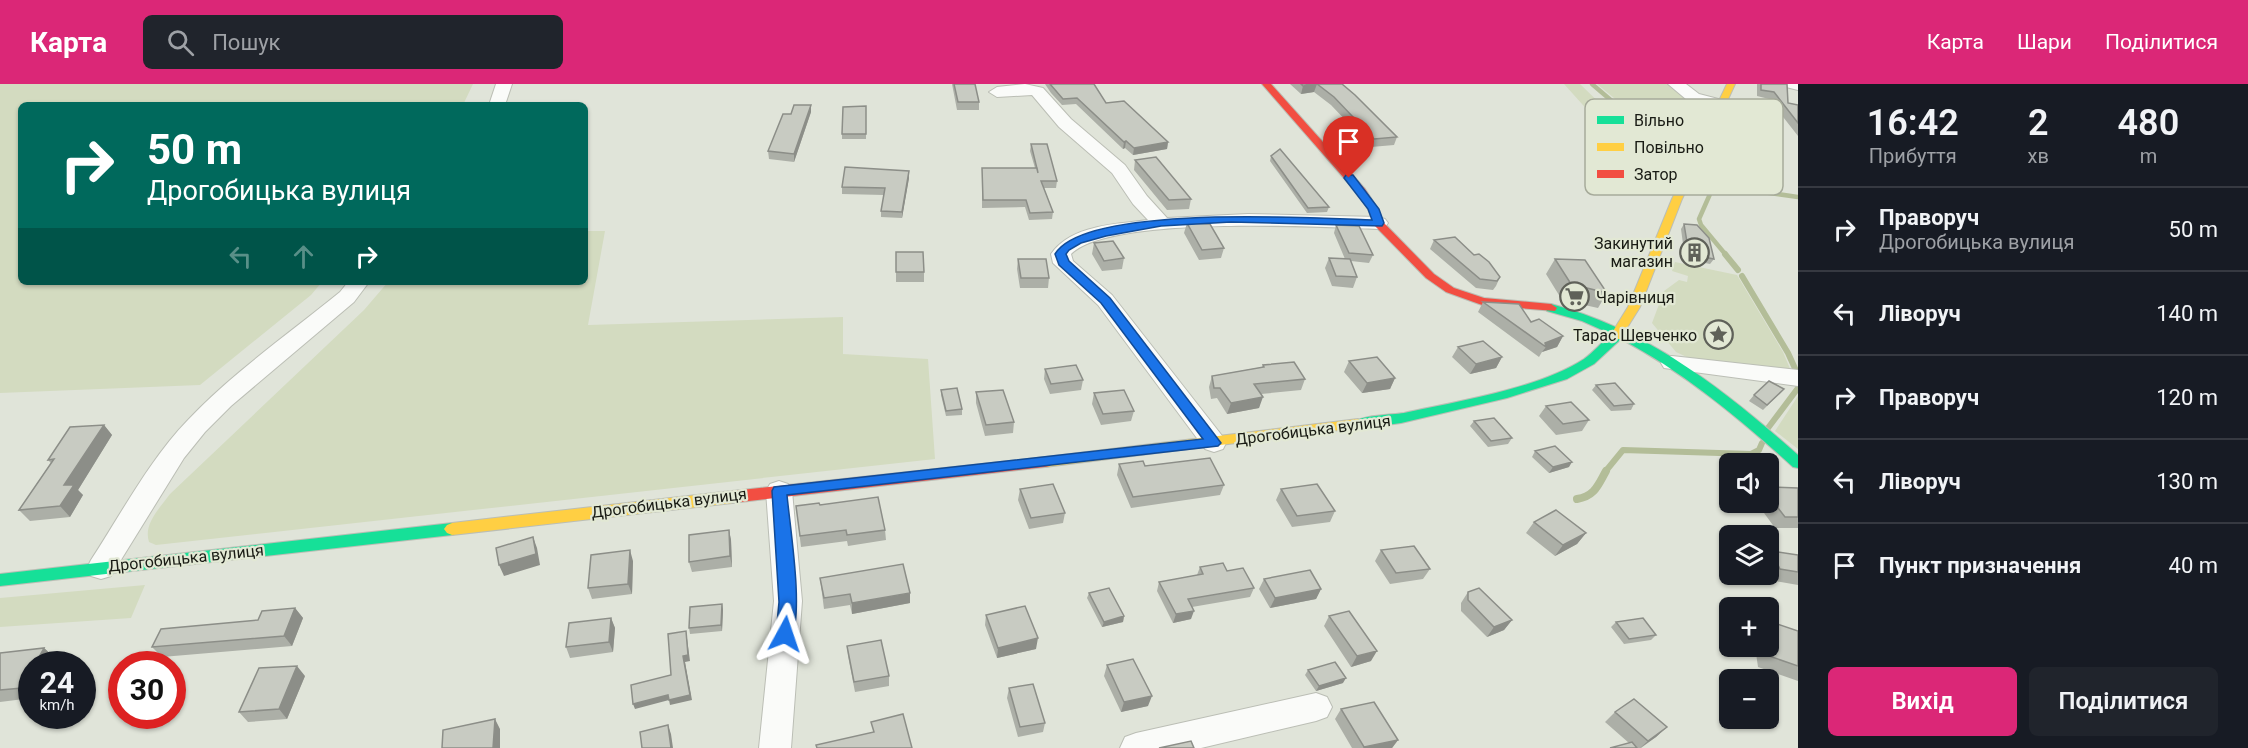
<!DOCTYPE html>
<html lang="uk">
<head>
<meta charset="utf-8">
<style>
	body { margin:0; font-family:Roboto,sans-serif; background:#20242c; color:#f1f3f6; height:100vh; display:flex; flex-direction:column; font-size:22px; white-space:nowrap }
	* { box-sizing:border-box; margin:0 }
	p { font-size:20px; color:#9ea1a6 }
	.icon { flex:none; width:33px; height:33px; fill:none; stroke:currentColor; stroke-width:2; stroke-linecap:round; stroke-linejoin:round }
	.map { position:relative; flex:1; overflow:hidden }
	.sheet { display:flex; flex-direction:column; background:#171b24; width:450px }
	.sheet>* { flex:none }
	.banner { position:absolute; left:18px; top:18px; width:570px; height:183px; border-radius:9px; box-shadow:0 2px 4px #0004; background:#00695c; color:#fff; overflow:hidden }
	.controls { position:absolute; left:1719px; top:369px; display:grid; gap:12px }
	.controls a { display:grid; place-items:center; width:60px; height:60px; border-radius:9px; background:#171b24; box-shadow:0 2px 4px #0004; font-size:30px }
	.speed { position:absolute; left:18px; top:567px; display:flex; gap:12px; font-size:30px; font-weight:700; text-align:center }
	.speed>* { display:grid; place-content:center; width:78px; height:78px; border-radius:50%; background:#171b24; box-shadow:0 2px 4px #0004; line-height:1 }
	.speed small { font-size:15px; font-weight:400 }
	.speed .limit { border:9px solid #d22; background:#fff; color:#111 }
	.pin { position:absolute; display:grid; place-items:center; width:51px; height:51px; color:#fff; margin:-62px -26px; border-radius:50% 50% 50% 0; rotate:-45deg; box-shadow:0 0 6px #0007 }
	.pin .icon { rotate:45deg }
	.me { position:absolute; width:66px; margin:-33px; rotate:5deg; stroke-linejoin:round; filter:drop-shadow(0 0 4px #0008) }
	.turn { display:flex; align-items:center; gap:21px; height:126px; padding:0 30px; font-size:27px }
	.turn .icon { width:78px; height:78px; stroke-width:2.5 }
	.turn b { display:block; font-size:42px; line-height:51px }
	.lanes { display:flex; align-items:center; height:57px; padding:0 30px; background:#0003; justify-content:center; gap:30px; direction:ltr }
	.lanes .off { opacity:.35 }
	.eta { display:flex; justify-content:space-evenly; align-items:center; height:102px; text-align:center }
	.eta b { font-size:36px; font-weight:600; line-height:42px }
	.button { display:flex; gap:12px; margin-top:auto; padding:12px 30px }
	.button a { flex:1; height:69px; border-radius:9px; background:#db2777; color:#fff; font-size:24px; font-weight:600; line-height:69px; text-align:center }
	.button a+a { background:#20242c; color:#f1f3f6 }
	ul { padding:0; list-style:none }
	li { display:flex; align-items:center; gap:18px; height:84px; padding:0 30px; border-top:2px solid #363941 }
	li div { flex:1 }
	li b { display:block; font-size:22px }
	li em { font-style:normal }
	header { display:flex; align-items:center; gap:36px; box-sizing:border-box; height:84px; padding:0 30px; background:#db2777; color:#fff }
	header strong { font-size:28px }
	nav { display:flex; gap:33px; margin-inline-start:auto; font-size:21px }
	.search { width:420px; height:54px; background:#20242c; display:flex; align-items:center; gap:15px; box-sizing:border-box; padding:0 21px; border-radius:9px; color:#9ea1a6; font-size:22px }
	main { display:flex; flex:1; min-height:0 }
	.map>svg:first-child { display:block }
</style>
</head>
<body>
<header>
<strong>Карта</strong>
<div class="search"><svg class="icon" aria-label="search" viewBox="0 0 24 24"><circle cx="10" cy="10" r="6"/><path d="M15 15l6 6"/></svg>Пошук</div>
<nav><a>Карта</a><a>Шари</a><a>Поділитися</a></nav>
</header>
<main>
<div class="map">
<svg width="1798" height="664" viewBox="0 0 1798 664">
	<rect width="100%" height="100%" fill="#e0e4d9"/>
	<path fill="#d3dbc0" d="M0 0H473L463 21H21V198H322L311 211 200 301 0 309Z
		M1564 0H1580L1613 32 1634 61 1651 76 1602 72 1590 56 1591 30Z
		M1597 0H1670L1701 19 1687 48 1629 37 1620 19Z
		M585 147H605L588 241 843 233V270L928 275 935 375 156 461 149 458C143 440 160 424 170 410L364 226 388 198H585Z
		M1675 178 1737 191 1783 268 1791 287 1691 275 1676 268 1652 239 1664 207 1679 196 1687 198 1688 192 1672 187Z
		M1798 312V365L1775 347Z
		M145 501 131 534 0 543V514Z"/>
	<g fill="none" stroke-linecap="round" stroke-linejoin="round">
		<path stroke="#b3bd98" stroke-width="4.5" d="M1592 0 1613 18 1629 52 1650 66
			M1661 72 1689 80
			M1699 82 1707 84 1714 90V101L1798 113
			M1714 101 1699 135 1701 141 1726 171"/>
		<path stroke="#b3bd98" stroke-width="6" d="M1725 170 1738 186
			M1742 192 1788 269 1798 291
			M1768 344 1798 304
			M1605 388 1623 366 1751 370 1759 366 1762 359"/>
		<path stroke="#b3bd98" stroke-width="8" d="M1577 415C1595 412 1598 401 1606 387"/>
		<defs>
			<path id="street" d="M496 0H512L505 21H489Z
				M1025 0 1043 4 1071 35 1125 81 1147 112 1167 134 1248 130 1378 133 1385 135 1388 139 1385 143 1378 145C1319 143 1110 131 1071 170L1073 177 1112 211 1223 353 1226 359 1223 365 1214 368 1205 365 1098 221 1053 179 1051 170C1071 141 1116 140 1148 136L1133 120 1112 89 1059 43 1032 11 997 13 989 8 997 3Z
				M1668 0H1686L1699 10 1726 17 1728 20 1720 25 1687 16Z
				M1784 0H1798V6L1786 3Z
				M348 198H369L354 218 231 322 205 348 184 374 111 492 101 495 91 492 87 484 91 476C121 430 150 375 188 336 231 290 291 248 340 208Z
				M1672 272 1798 286V302L1664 284 1661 279 1664 274Z
				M779 397 788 400 792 407 802 517 791 664H759L774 517 766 407 770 400Z
				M1316 609 1327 613 1332 623 1327 633 1316 637 1201 664H1120L1125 653 1136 649Z"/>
			<path id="fast" d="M1551 220C1647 245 1725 306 1798 371V384L1793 383C1739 334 1685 289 1621 255L1594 280 1567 295 1507 314 1401 339 1358 345 1353 343 1351 340C1358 331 1392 331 1404 329 1459 317 1537 305 1584 275 1594 268 1602 258 1611 250L1582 237 1547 227 1545 224Z
				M452 439 457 441 460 445 457 449 452 451 0 502V490Z"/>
			<path id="slow" d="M1727 0H1735L1682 115 1640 223 1620 255H1612L1610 252 1628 223 1672 115Z
				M1358 335 1365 340 1363 343 1045 383 1040 382 1038 378 1040 374 1045 373Z
				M732 407 737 409 739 413 737 417 732 419 452 451 447 449 444 445 447 441 452 439Z"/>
			<path id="jam" d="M1262 0H1271L1365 105 1378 125 1383 138 1434 190 1454 204 1484 214 1551 220 1557 224 1555 227 1482 221 1446 208 1426 194 1374 141 1368 125 1357 109Z
				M1045 373 1050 374 1052 378 1050 382 1045 383 732 419 727 417 725 413 727 409 732 407Z"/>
		</defs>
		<use href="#street" stroke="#bbbeb5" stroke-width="2"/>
		<use href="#fast" stroke="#bbbeb5" stroke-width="2"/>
		<use href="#slow" stroke="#bbbeb5" stroke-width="2"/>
		<use href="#jam" stroke="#bbbeb5" stroke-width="2"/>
		<use href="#street" fill="#fafbf9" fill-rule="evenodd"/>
		<use href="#fast" fill="#16e098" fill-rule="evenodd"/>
		<use href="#slow" fill="#ffcf43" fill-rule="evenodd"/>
		<use href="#jam" fill="#f24e42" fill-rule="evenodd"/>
	</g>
	<path fill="#acafa7" d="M952 0H975L979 18V26H957Z
		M1045 0H1094L1106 19 1168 58 1167 65 1133 71 1125 64 1123 65 1076 20 1062 21 1051 9Z
		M1290 0H1342L1397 53 1394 61 1371 63 1331 21 1314 8 1301 10Z
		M1757 0H1787L1788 19 1798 21V52L1769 15 1757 12Z
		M811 21V28L794 78 769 75 768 67 791 30Z
		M866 22V55H842V50Z
		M1646 40 1659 91 1656 96 1632 89 1644 66 1643 45Z
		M1031 60 1057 97 1056 104H1044L1053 128 1052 135 1029 136 1025 123 982 124V84H1035L1030 67Z
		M1271 72 1329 123 1327 128 1307 129 1270 77Z
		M1135 76 1191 115 1189 125 1167 126 1134 86Z
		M909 94 902 134 881 133V127L884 111 842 110V103Z
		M1187 139 1224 164 1221 174 1199 176 1184 149Z
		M1684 140 1714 175 1710 180 1685 175 1681 145Z
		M1336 141 1373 171 1369 179 1351 177 1357 193 1353 204 1332 202 1325 184 1329 174 1345 175 1334 149Z
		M1434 156 1500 193 1496 202 1493 206 1476 204 1430 165Z
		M1094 159 1124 174 1122 185 1102 187 1092 170Z
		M896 168 924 188V198H896Z
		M1018 175 1049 194 1048 204H1020L1017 185Z
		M1555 175 1607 209 1598 224 1562 216 1546 190Z
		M1483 218 1563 252 1557 263 1542 268 1539 273 1478 228Z
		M1458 263 1502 273 1496 284 1470 290 1452 273Z
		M1349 277 1395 294 1390 305 1362 309 1344 288Z
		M1263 281 1305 295 1301 306 1261 310 1259 324 1227 330 1217 314 1211 315 1209 303 1212 292 1262 283Z
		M1045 285 1083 296 1081 306 1050 310 1044 295Z
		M1596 301 1634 320 1631 326 1611 327 1592 306Z
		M1784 305 1763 326 1749 317 1754 311Z
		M941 306 962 325V331L946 332 941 311Z
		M976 308 1014 338 1013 349 985 352 976 319Z
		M1094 309 1134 327 1131 337 1101 341 1092 320Z
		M1546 322 1589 336 1582 347 1556 351 1539 332Z
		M1474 337 1512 354 1508 360 1488 363 1470 342Z
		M104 341 112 351 78 406 83 411 70 433 30 437 19 426 51 379 48 376Z
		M1535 367 1569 383 1549 389 1532 373Z
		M1119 380 1145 382 1224 401 1220 411 1131 424 1117 391Z
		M1768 403 1798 404V444H1775L1756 418H1768Z
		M1020 405 1065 429 1063 439 1029 445 1018 416Z
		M1281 405 1335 427 1330 438 1292 443 1276 416Z
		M820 421 885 446 886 456 848 462 847 457 801 463 796 422Z
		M1534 438 1586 449 1577 460 1555 472 1526 449Z
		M729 446 731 456 732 483 692 488 689 478Z
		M1381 466 1430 485 1423 495 1390 500 1375 477Z
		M1771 467 1798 471V501L1769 496 1767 490H1768V469Z
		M633 477 632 510 592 515 588 504Z
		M1200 483 1227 487 1254 504 1250 513 1192 523 1191 535 1173 539 1157 507 1159 498 1197 491Z
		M820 494 910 519 852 530 850 521 824 525Z
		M1264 495 1321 505 1316 515 1270 524 1259 505Z
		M1468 508 1512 536 1504 546 1487 553 1461 527V519Z
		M1089 509 1124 532 1123 538 1102 543 1087 514Z
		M722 520 723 526 722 547 690 550 689 544Z
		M295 524 303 534 292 562 162 573 152 563 258 536Z
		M986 531 1036 565 997 574 985 541Z
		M1329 532 1371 577 1351 583 1324 542Z
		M611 534 615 544 613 568 570 574 566 563Z
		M1616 538 1656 551 1651 556 1624 560 1611 543Z
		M1798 547V597L1758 583 1755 562H1768Z
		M847 562 889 592V602L855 608 848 572Z
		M44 564 55 574 32 580V614L0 618V569Z
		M1107 581 1148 622 1121 628 1104 592Z
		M1308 586 1343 599 1316 607 1305 591Z
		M305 592 287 635 248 638 239 628Z
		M1009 604 1045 639 1043 648 1018 653 1007 614Z
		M1341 625 1398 656 1392 664H1352L1335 635Z
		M1615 628 1667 643 1656 653 1641 664H1610L1629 659 1605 638Z"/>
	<path fill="#8c8e88" d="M1317 0 1314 8 1301 10 1303 2Z
		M811 21V28L794 78V70Z
		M1126 57 1125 64 1123 65 1124 58Z
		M1168 58 1167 65 1133 71 1134 64Z
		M909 87V94L902 134V128Z
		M1563 252 1557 263 1542 268 1546 263 1545 259Z
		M1502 273 1496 284 1470 290 1476 280Z
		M1395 294 1390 305 1362 309 1367 299Z
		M1263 313 1259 324 1227 330 1231 319Z
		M104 341 112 351 78 406 83 411 70 433 60 422 64 401Z
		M1572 378 1569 383 1549 389 1553 383Z
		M729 446 731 456 732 483 730 472Z
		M1586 449 1577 460 1555 472 1563 461Z
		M533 453 537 464 540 481 504 492 499 481Z
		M630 466 633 477 632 510 628 500Z
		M1321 505 1316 515 1270 524 1275 514Z
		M910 509V519L852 530V519Z
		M722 520 723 526 722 547 721 541Z
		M295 524 303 534 292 562 284 552Z
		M1194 527 1191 535 1173 539 1176 530Z
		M1124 532 1123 538 1102 543 1104 538Z
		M611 534 615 544 613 568 609 558Z
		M1512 536 1504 546 1487 553 1494 543Z
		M686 547 690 577 685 578 692 616 670 621 669 616Z
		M1038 554 1036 565 997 574 998 564Z
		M44 564 55 574 52 580H35Z
		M1377 567 1371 577 1351 583 1357 572Z
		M297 582 305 592 287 635 279 625Z
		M32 587V612L22 604Z
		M1346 594 1343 599 1316 607 1319 602Z
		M668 611 669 616 635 625 633 620Z
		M1152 612 1148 622 1121 628 1124 618Z
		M495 635 500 645V664H493Z
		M668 641 671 650 673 664H671Z
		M1667 643 1656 653 1640 664 1648 657Z
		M1398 656 1392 664H1363L1364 663Z"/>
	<path fill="#c8cbc2" stroke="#8c8e88" stroke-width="1.5" d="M954 0H975L979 18H958Z
		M1050 0H1094L1106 19 1124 17 1168 58 1134 64 1126 57 1124 58 1077 14 1063 15Z
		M1301 0H1342L1355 11 1397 53 1374 55 1334 13 1317 0 1303 2Z
		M1761 0H1787L1788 19 1798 21V39L1774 8 1761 6Z
		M794 21H811L794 70 768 67 783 30H791Z
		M866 22V50H842L843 23Z
		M1031 60H1047L1057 97H1041L1053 128 1030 129 1026 116H983L982 84H1037L1038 89Z
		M1280 65 1329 123 1308 124 1271 72Z
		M1156 73 1191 115 1169 116 1135 76Z
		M845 83 909 87 902 128 881 127 885 104 842 103Z
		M1187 139 1210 140 1224 164 1202 166Z
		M1684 140 1697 141 1709 154 1714 175 1689 170Z
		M1336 141 1359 142 1373 171 1349 169Z
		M1455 153 1474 171 1479 170 1489 178 1500 193 1497 197 1480 195 1434 156Z
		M1113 157 1124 174 1104 177 1094 159Z
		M896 168H923L924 188H896Z
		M1329 174 1350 175 1357 193 1336 192Z
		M1018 175H1046L1049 194H1021Z
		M1555 175 1585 176 1607 209 1571 200Z
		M1483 218 1519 220 1531 238 1539 235 1563 252 1545 259 1546 263Z
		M1483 257 1502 273 1476 280 1458 263Z
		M1377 273 1395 294 1367 299 1349 277Z
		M1294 278 1305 295 1254 300 1263 313 1231 319 1220 304H1214L1212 292 1264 283 1263 281Z
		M1076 281 1083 296 1051 300 1045 285Z
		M1769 297 1784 305 1767 321 1754 311Z
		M1615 299 1634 320 1614 322 1596 301Z
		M957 304 962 325 946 327 941 306Z
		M1003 306 1014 338 986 341 976 308Z
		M1124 306 1134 327 1103 330 1094 309Z
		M1571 318 1589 336 1563 340 1546 322Z
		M1494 334 1512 354 1491 357 1474 337Z
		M104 341 64 401H74L60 422 19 426 54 375 48 376 70 343Z
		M1555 362 1572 378 1553 383 1535 367Z
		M1210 374 1224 401 1133 413 1119 380 1143 377 1145 382Z
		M1053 400 1065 429 1031 434 1020 405Z
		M1317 400 1335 427 1297 432 1281 405Z
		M1768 403 1798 404V433H1785L1768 411Z
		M878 413 885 446 847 451 846 446 800 452 796 422 819 419 820 421Z
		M1556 426 1586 449 1563 461 1534 438Z
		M729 446 730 472 689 478V451Z
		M533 453 536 470 499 481 496 464Z
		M1414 462 1430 485 1396 489 1381 466Z
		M630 466 628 500 588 504 591 471Z
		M1771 467 1798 471V488L1780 485Z
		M1223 479 1227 487 1243 484 1254 504 1188 515 1194 527 1176 530 1159 498 1203 490 1200 483Z
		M903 480 910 509 852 519 850 510 824 514 820 494Z
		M1310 486 1321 505 1275 514 1264 495Z
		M1109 504 1124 532 1104 538 1089 509Z
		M1479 504 1512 536 1494 543 1468 516V508Z
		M722 520 721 541 689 544 690 523Z
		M1025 522 1038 554 998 564 986 531Z
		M295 524 284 552 152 563 161 545 258 536 262 527Z
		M1349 527 1377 567 1357 572 1329 532Z
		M611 534 609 558 566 563 569 539Z
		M1643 534 1656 551 1629 555 1616 538Z
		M1768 537 1798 547V582L1769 572 1768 562Z
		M686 547 688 571 683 572 690 611 669 616 668 611 633 620 631 601 671 591 668 550Z
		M881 556 889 592 854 598 847 562Z
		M44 564 35 580H32V587L22 604 0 606V569Z
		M1133 575 1152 612 1124 618 1107 581Z
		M1335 578 1346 594 1319 602 1308 586Z
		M297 582 279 625 239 628 259 584Z
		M1033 600 1045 639 1020 643 1009 604Z
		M1634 615 1667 643 1648 657 1615 628Z
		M1374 618 1398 656 1364 663 1341 625Z
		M903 630 912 664H817L816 661 874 648 871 638Z
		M495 635 493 664H442L443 646Z
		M668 641 671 664H642L640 648Z
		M1191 657 1194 664H1159Z
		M1632 658 1637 664H1610Z"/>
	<path fill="#1a73e8" stroke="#114b97" stroke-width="1.5" d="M1346 91H1353L1379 125 1384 139 1382 142 1231 138 1161 142 1106 152 1081 159 1069 166 1066 170 1069 177 1110 214 1218 355 1221 359 1218 362 787 411C790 444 804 528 791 555L785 557 779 555 776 550 779 518 772 407 774 403 1203 355 1101 219 1059 181 1055 170C1085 120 1314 134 1372 136L1368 125 1344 94Z"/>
	<defs>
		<symbol id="building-ring" viewBox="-11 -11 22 22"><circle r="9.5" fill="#e2e8d4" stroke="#5f6159" stroke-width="1.5"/><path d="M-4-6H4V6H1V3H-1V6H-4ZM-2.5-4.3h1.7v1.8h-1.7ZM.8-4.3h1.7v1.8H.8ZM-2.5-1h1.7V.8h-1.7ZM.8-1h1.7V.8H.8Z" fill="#5f6159"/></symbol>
		<symbol id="supermarket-ring" viewBox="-11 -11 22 22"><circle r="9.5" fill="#e2e8d4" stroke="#5f6159" stroke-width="1.5"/><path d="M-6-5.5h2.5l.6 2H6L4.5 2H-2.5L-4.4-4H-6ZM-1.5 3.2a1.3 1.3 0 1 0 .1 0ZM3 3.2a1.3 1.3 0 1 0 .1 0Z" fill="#5f6159"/></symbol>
		<symbol id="sight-ring" viewBox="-11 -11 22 22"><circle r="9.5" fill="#e2e8d4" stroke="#5f6159" stroke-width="1.5"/><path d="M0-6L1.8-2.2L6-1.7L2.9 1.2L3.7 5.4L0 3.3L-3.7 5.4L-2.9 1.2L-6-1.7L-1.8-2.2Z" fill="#5f6159"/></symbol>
	</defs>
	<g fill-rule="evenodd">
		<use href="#building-ring" x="1678" y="152" width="33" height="33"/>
		<use href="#supermarket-ring" x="1558" y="196" width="33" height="33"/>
		<use href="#sight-ring" x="1702" y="234" width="33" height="33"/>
	</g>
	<g text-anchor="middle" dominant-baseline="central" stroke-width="4.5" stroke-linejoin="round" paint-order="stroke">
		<g font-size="16" fill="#191b14" stroke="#e2e8d4" text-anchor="end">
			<text x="1673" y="159">Закинутий<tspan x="1673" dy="18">магазин</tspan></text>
			<text x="1596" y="213" text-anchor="start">Чарівниця</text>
			<text x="1697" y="251">Тарас Шевченко</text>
		</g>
		<g font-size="16" fill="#191b14" stroke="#e2e8d4">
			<text transform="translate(1313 346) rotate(-7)">Дрогобицька вулиця</text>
			<text transform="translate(669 419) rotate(-7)">Дрогобицька вулиця</text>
			<text transform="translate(186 474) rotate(-6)">Дрогобицька вулиця</text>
		</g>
	</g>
	<rect x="1585" y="15" width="198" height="96" rx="9" fill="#e2e8d4" stroke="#a6aa9a" stroke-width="1.5"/>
	<rect x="1597" y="32" width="27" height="8" fill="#16e098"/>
	<rect x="1597" y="59" width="27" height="8" fill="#ffcf43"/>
	<rect x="1597" y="86" width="27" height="8" fill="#f24e42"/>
	<g font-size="16" fill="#191b14">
		<text x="1634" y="42">Вільно</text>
		<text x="1634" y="69">Повільно</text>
		<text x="1634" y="96">Затор</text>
	</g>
</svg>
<div class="controls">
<a><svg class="icon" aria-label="sound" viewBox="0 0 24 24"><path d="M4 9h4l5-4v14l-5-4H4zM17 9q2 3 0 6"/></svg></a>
<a><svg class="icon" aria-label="layers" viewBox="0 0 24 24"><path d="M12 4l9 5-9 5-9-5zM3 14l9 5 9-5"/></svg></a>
<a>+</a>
<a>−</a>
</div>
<div class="speed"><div>24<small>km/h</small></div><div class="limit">30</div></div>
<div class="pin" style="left:1349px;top:94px;background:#d93025"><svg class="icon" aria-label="arrive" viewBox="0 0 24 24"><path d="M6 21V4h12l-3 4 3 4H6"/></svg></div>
<svg class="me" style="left:785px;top:550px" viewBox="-20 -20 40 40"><path d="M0-17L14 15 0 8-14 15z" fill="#1a73e8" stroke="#fff" stroke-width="4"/></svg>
<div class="banner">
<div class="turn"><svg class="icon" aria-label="right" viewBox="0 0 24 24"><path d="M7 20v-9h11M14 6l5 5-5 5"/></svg><div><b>50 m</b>Дрогобицька вулиця</div></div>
<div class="lanes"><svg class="icon off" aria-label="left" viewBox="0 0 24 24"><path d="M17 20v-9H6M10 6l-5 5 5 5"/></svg><svg class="icon off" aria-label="ahead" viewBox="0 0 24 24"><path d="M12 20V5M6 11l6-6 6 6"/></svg><svg class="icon" aria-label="right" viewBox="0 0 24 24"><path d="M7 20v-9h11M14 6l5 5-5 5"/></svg></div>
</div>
</div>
<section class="sheet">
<div class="eta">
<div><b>16:42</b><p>Прибуття</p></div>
<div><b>2</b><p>хв</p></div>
<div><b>480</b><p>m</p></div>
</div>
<ul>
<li><svg class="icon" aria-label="right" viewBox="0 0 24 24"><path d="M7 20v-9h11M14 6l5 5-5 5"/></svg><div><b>Праворуч</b><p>Дрогобицька вулиця</p></div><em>50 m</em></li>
<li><svg class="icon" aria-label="left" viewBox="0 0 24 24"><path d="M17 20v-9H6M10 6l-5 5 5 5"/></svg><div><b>Ліворуч</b></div><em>140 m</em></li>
<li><svg class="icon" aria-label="right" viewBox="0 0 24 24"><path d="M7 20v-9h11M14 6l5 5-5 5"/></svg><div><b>Праворуч</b></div><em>120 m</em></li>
<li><svg class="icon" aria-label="left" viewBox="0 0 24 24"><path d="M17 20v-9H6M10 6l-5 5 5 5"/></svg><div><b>Ліворуч</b></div><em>130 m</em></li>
<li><svg class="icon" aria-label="arrive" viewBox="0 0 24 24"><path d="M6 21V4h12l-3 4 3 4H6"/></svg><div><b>Пункт призначення</b></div><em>40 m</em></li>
</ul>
<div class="button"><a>Вихід</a><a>Поділитися</a></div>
</section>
</main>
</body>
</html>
